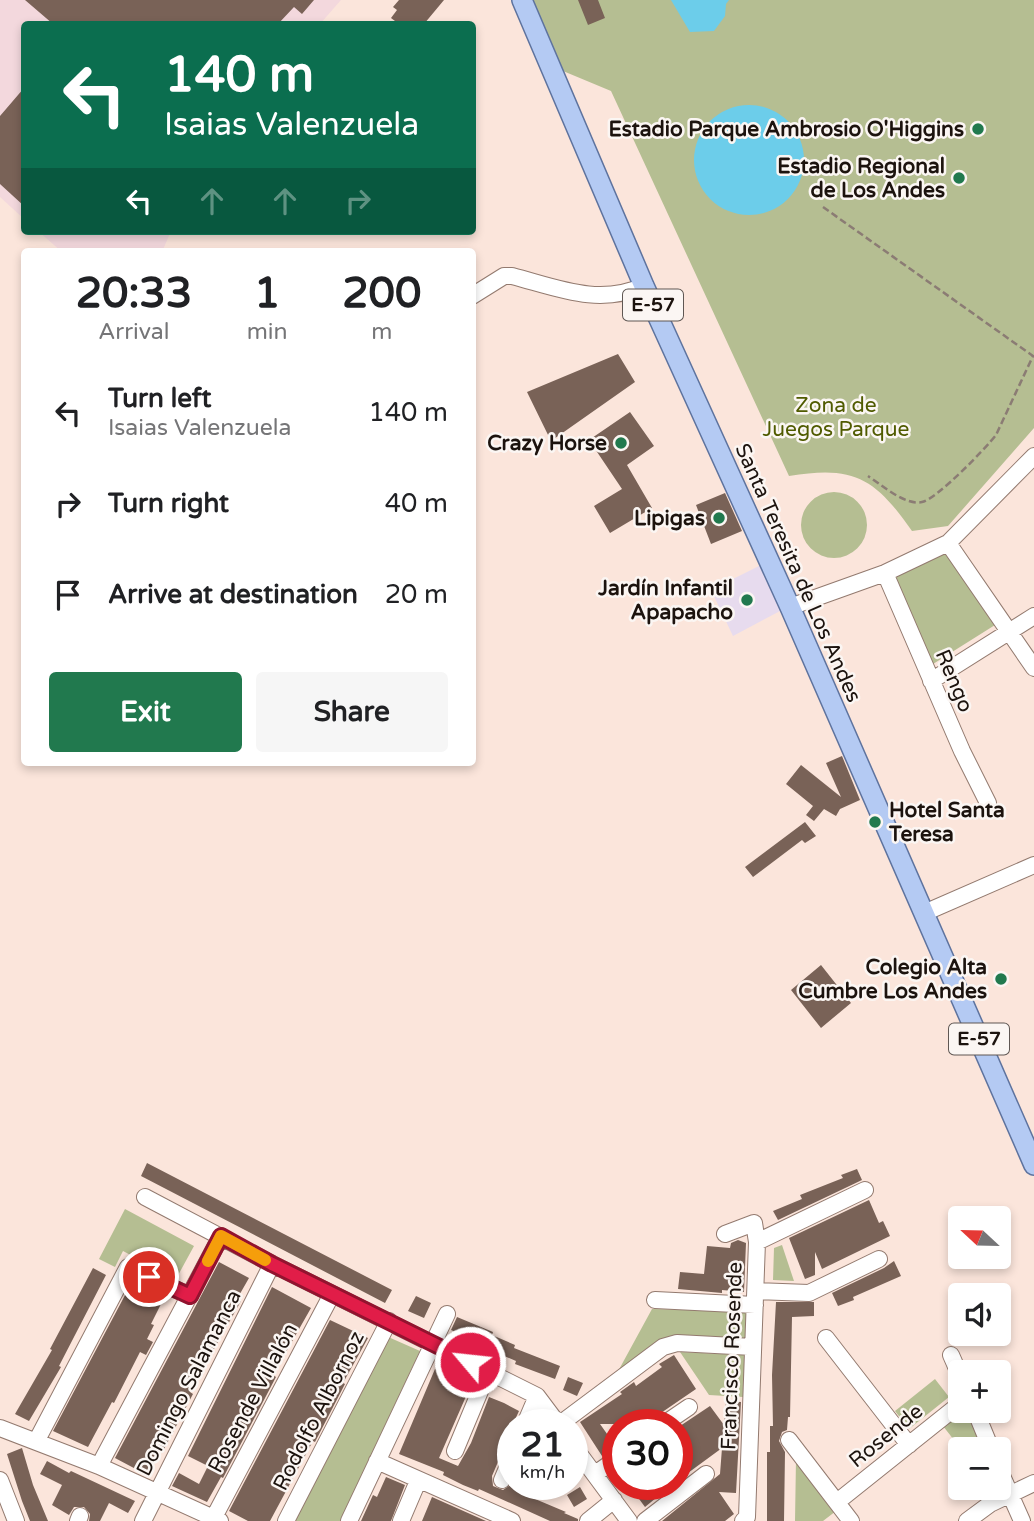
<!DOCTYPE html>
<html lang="en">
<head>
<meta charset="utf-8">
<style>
	body { margin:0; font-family:"Varela Round",sans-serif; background:#f6f6f6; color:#202124; height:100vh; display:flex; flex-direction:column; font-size:26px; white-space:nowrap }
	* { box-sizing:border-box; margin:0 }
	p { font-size:23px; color:#757577 }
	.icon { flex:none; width:38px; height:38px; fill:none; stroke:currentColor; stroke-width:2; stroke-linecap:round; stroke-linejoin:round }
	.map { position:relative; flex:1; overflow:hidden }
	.panel { position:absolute; left:21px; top:248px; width:455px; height:518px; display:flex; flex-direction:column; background:#fff; border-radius:7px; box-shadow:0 4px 10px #0003 }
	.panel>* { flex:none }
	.top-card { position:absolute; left:21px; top:21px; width:455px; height:214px; border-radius:7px; box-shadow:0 4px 10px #0003; background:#0b6e4f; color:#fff; overflow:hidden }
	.needle { width:46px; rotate:292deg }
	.fabs { position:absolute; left:948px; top:1206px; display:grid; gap:14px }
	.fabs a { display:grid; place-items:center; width:63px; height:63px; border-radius:7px; background:#fff; box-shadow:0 4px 10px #0003; font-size:35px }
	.speed { position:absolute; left:497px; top:1409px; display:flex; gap:14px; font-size:35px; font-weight:700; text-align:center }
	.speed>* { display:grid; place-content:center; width:91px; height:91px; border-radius:50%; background:#fff; box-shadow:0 4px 10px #0003; line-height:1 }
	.speed small { font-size:18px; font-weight:400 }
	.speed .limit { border:10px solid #d22; background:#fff; color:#111 }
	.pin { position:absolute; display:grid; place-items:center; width:60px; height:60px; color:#fff; margin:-30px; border:4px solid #fff; border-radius:50%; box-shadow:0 2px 7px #0007 }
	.me { position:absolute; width:77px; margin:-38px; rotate:298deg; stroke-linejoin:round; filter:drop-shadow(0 0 5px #0008) }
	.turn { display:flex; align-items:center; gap:24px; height:147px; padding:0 28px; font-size:32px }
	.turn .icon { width:91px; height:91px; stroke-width:2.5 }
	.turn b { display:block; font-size:49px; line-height:60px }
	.lanes { display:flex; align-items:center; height:66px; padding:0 28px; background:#0003; justify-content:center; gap:35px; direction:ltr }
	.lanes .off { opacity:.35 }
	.eta { display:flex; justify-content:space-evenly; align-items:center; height:119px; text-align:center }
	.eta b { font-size:42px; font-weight:700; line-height:49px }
	.cta { display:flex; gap:14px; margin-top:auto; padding:14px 28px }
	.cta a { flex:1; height:80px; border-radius:7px; background:#21794e; color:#fff; font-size:28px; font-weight:700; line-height:80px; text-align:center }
	.cta a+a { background:#f6f6f6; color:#202124 }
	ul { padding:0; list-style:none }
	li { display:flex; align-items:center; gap:21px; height:91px; padding:0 28px }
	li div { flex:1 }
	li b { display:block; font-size:26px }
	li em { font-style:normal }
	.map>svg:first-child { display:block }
</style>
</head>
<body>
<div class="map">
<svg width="1034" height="1521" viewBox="0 0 1034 1521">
	<rect width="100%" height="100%" fill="#fbe5db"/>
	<path fill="#f3d8dd" d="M0 0H341L320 24H24V219L0 197Z
		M38 231H171L162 252H62Z"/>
	<path fill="#e7dbee" d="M761 565 782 610 733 636 711 590Z"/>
	<path fill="#b5be92" d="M531 0H1034V428L948 526 912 531C875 478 854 465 789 476L611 91 563 71Z
		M801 525a33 33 0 1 1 66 0a33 33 0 1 1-66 0Z
		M946 552 995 625 933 664 894 578Z
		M125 1209 194 1246 176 1279 123 1251 115 1267 99 1259Z
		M782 1245 794 1281 773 1280 774 1248Z
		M652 1309 749 1311 747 1342 673 1338 616 1375Z
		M386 1336 420 1351 340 1521H289Z
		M680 1352 745 1355 743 1397 709 1395Z
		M935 1379 949 1397 909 1429 895 1411Z
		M962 1411H967L983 1449H961L943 1426Z
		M796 1459 836 1511 823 1521H795Z"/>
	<path fill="#6ccdea" d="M671 0H729L726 4 725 16 714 31 690 32Z
		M694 160a55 55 0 1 1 110 0a55 55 0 1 1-110 0Z"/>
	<path fill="#796257" d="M25 0H314L302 14 294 7 278 24H53Z
		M399 0H444L424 24H399L391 18 397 10 393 7Z
		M578 0H598L605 18 588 25Z
		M24 88V206L0 184V116Z
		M618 354 635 382 551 441 527 392Z
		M630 412 654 446 627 465 652 508 610 533 594 506 622 489 589 440Z
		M725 493 742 531 711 544 696 505Z
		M842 756 860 800 840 809 836 816 824 809 814 821 806 815 813 806 786 784 801 765 841 797 826 763Z
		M805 822 816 836 805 843 802 840 753 877 745 867Z
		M821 965 851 1003 821 1028 791 990Z
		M147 1163 392 1290 385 1303 141 1176Z
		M857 1169 862 1180 778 1220 773 1211 802 1199 800 1195 843 1178 841 1175Z
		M869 1200 879 1223 883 1221 890 1236 822 1269 815 1252V1275L805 1279 789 1238Z
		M738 1240 746 1243 744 1292 722 1290V1293L678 1289 680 1272 704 1274 707 1246 730 1248 731 1243Z
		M894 1261 901 1276 853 1297 854 1300 838 1306 832 1293 884 1268Z
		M219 1262 249 1278 237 1299 241 1301 190 1392 193 1394 162 1453 159 1452 147 1475 115 1458Z
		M93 1268 106 1275 59 1366 61 1367 29 1421 15 1414 52 1350 50 1349Z
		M132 1282 163 1300 151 1324 154 1325 147 1339 153 1342 146 1355 140 1352 114 1403 112 1402 88 1447 53 1431Z
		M272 1287 311 1308 273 1375 276 1377 223 1478 221 1477 207 1502 172 1486 179 1473 199 1484 208 1466 188 1456Z
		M416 1296 431 1303 424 1318 408 1311Z
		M776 1302H814V1316L792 1317 790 1417H788L787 1430 782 1432 779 1441 785 1452 784 1521H767V1452H770V1426H773L772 1375Z
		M457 1317 493 1332 492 1335 515 1345 514 1348 560 1366 555 1379 515 1364 516 1361 495 1352 496 1349 451 1330Z
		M330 1320 368 1338 343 1383 345 1384 315 1442 313 1441 270 1521H248L229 1511Z
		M674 1355 696 1389 658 1415 653 1424H600L617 1448 602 1456 580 1422 622 1394 620 1392 634 1382 636 1386 662 1367 659 1364Z
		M435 1369 471 1385 439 1458 458 1466 471 1443 489 1397 504 1403 519 1411 513 1424V1441L503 1450 492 1476 493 1486 503 1490 512 1484H533L528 1496 566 1512 564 1513 578 1519V1521H550L479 1489 478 1491 463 1485 443 1475 444 1472 399 1454Z
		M568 1377 583 1383 577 1396 563 1390Z
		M726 1401 741 1402 736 1493 719 1492 734 1514 725 1521H662L720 1474 722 1448 677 1481V1460L691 1449 677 1428 710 1406 724 1425Z
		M22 1448 33 1485 48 1521H30L22 1501 7 1454Z
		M47 1461 69 1473 71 1471 135 1501 128 1513 109 1503 100 1521H89L90 1514 84 1507H74L69 1515 52 1505 62 1485 40 1474Z
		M386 1477 405 1485 391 1521H361L373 1495 377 1497Z
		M628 1484H673L645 1507Z
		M580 1487 587 1499 574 1507 567 1495Z
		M432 1497 486 1521H422Z"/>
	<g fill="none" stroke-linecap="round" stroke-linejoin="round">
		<defs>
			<path id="minor" d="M472 296 504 276H512C558 288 598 306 644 286
				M948 543 1034 668
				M885 573 962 751 988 803
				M790 607 885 573 948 543 1034 456
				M931 681 1034 616
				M924 913 1034 865
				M145 1197 272 1264 537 1396 558 1424
				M725 1234 754 1223 757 1242 747 1517 743 1521
				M757 1242 865 1190
				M756 1291 809 1293 879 1259
				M655 1300 755 1305
				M826 1338 909 1445
				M951 1355 961 1378
				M975 1410 991 1449
				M525 1424 537 1396
				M560 1424 663 1347 677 1343 753 1347
				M664 1424 689 1407
				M0 1428 99 1466 220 1521
				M37 1440 128 1267 190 1296
				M789 1440 851 1521
				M572 1444 629 1521
				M455 1451 488 1372
				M377 1461 512 1521
				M99 1466 221 1236
				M999 1469 1022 1521
				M595 1474 618 1458
				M0 1480 16 1521
				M502 1480 513 1454
				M837 1502 961 1403
				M78 1521 80 1516
				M143 1521 272 1264
				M212 1521 332 1294
				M286 1521 389 1321
				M349 1521 447 1314
				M401 1521 418 1481
				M588 1521 614 1500
				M645 1521 706 1474
				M967 1521 990 1504 1034 1483"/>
			<path id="major" d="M522 0 644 286 790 607 1034 1165"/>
		</defs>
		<use href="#minor" stroke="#937a6f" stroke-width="18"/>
		<use href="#major" stroke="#5e739e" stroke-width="22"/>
		<path stroke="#8b7c74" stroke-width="2.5" stroke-dasharray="7 3.5" stroke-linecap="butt" d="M823 207 1033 356 996 435C986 448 937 499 922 502 905 506 882 485 868 476"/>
		<use href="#minor" stroke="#fff" stroke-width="16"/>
		<use href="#major" stroke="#b4caf3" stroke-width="19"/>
	</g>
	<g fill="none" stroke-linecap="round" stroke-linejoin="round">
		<defs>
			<path id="route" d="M149 1277 190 1296 221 1236 272 1264 470 1362"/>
		</defs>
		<use href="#route" stroke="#92132f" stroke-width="18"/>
		<use href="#route" stroke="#e11d48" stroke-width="12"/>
		<path stroke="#f59e0b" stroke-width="12" d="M208 1261 221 1236 265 1260"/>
	</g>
	<g fill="#21794e" stroke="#fbf6f3" stroke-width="2.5">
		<circle cx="978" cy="129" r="7"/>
		<circle cx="959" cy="178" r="7"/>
		<circle cx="621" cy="443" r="7"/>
		<circle cx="719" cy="518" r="7"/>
		<circle cx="747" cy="600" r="7"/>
		<circle cx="875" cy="822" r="7"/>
		<circle cx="1001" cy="979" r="7"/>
	</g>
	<g text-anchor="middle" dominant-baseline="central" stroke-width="5" stroke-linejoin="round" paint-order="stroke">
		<g fill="#fbf6f3" stroke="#5f5753" stroke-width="2">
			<rect x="623" y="289.5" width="60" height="31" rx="5"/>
			<rect x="949" y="1023.5" width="60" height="31" rx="5"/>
		</g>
		<g font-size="19" font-weight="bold" fill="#1c130e">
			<text x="653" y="305">E-57</text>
			<text x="979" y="1039">E-57</text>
		</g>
		<g font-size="21" font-weight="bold" fill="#1c130e" stroke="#fbf6f3" text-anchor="end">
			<text x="964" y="129">Estadio Parque Ambrosio O'Higgins</text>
			<text x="945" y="166">Estadio Regional<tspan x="945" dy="24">de Los Andes</tspan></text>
			<text x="607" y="443">Crazy Horse</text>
			<text x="705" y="518">Lipigas</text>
			<text x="733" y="588">Jardín Infantil<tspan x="733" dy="24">Apapacho</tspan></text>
			<text x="889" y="810" text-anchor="start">Hotel Santa<tspan x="889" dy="24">Teresa</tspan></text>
			<text x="987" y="967">Colegio Alta<tspan x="987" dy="24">Cumbre Los Andes</tspan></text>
		</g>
		<g font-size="21" fill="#505b00" stroke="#fbf6f3">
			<text x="836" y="405">Zona de<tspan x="836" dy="24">Juegos Parque</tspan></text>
		</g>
		<g font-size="21" fill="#1c130e" stroke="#fbf6f3">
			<text transform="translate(798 573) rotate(66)">Santa Teresita de Los Andes</text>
			<text transform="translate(954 681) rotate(67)">Rengo</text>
			<text transform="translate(732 1356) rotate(-88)">Francisco Rosende</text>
			<text transform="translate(189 1383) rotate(-63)">Domingo Salamanca</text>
			<text transform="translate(253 1398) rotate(-62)">Rosende Villalón</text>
			<text transform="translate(319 1411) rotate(-63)">Rodolfo Albornoz</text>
			<text transform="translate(886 1436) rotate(-39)">Rosende</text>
		</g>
	</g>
</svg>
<div class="fabs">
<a><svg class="needle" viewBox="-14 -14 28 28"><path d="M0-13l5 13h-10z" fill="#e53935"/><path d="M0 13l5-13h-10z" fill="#757577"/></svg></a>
<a><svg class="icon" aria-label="sound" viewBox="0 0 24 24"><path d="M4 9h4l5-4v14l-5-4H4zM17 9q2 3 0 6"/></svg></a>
<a>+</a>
<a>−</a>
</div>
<div class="speed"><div>21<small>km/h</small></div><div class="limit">30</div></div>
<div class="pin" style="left:149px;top:1277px;background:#d93025"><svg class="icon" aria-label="arrive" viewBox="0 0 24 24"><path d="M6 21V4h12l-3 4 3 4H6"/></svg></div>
<svg class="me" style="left:470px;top:1362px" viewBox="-20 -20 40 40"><circle r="17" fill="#e11d48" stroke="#fff" stroke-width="3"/><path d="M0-11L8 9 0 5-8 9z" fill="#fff"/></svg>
<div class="top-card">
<div class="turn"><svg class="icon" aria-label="left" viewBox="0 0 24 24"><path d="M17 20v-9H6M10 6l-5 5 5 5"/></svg><div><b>140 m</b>Isaias Valenzuela</div></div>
<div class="lanes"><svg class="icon" aria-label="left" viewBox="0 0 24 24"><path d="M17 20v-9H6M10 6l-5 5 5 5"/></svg><svg class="icon off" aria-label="ahead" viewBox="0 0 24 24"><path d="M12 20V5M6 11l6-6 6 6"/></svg><svg class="icon off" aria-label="ahead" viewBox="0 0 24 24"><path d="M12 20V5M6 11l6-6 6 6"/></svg><svg class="icon off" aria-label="right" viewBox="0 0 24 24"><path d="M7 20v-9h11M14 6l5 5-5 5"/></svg></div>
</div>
<section class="panel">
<div class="eta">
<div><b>20:33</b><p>Arrival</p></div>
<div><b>1</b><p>min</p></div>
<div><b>200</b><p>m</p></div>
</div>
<ul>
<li><svg class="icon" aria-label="left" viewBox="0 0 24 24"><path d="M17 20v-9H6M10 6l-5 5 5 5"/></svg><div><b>Turn left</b><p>Isaias Valenzuela</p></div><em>140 m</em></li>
<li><svg class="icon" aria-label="right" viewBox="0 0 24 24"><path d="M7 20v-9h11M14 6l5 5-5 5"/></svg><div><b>Turn right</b></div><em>40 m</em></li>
<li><svg class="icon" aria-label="arrive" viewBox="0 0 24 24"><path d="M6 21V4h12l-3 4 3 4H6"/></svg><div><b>Arrive at destination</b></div><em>20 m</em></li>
</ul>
<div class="cta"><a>Exit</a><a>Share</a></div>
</section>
</div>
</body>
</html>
